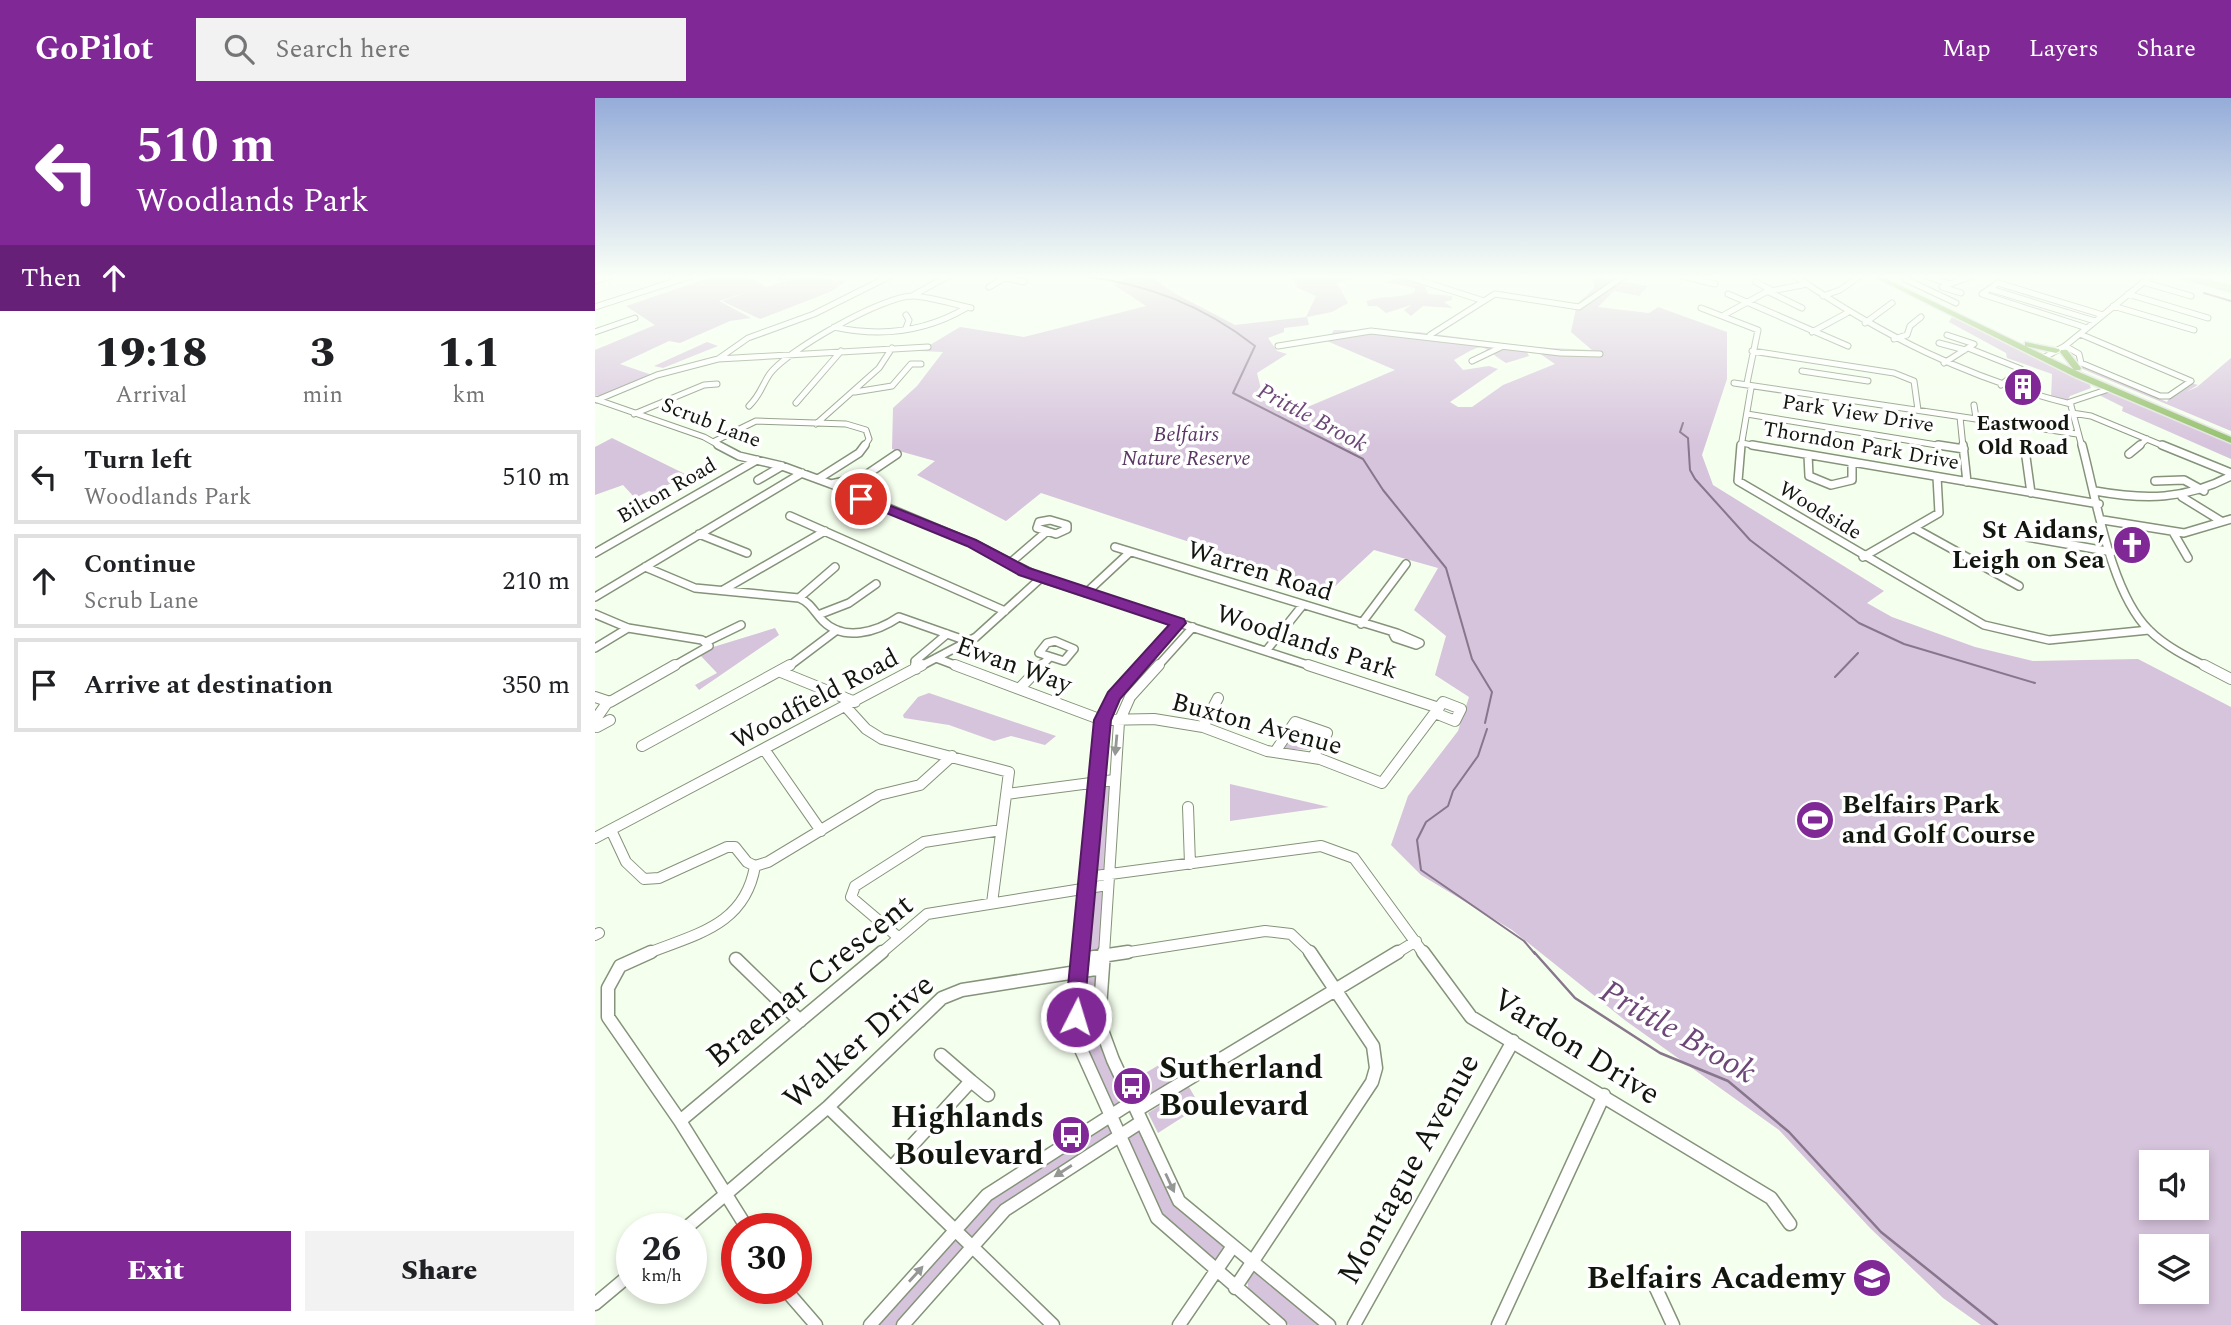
<!DOCTYPE html>
<html lang="en">
<head>
<meta charset="utf-8">
<style>
	body { margin:0; font-family:Spectral,serif; background:#f2f2f2; color:#202124; height:100vh; display:flex; flex-direction:column; font-size:26px; white-space:nowrap }
	* { box-sizing:border-box; margin:0 }
	p { font-size:23px; color:#757577 }
	.icon { flex:none; width:38px; height:38px; fill:none; stroke:currentColor; stroke-width:2; stroke-linecap:round; stroke-linejoin:round }
	.map { position:relative; flex:1; overflow:hidden }
	.side { display:flex; flex-direction:column; background:#fff; width:595px }
	.side>* { flex:none }
	.hud { background:#802896; color:#fff; overflow:hidden }
	.fabs { position:absolute; left:1544px; top:1052px; display:grid; gap:14px }
	.fabs a { display:grid; place-items:center; width:70px; height:70px; border-radius:0px; background:#fff; box-shadow:0 4px 10px #0003; font-size:35px }
	.speed { position:absolute; left:21px; top:1115px; display:flex; gap:14px; font-size:35px; font-weight:700; text-align:center }
	.speed>* { display:grid; place-content:center; width:91px; height:91px; border-radius:50%; background:#fff; box-shadow:0 4px 10px #0003; line-height:1 }
	.speed small { font-size:18px; font-weight:400 }
	.speed .limit { border:10px solid #d22; background:#fff; color:#111 }
	.pin { position:absolute; display:grid; place-items:center; width:60px; height:60px; color:#fff; margin:-30px; border:4px solid #fff; border-radius:50%; box-shadow:0 2px 7px #0007 }
	.me { position:absolute; width:77px; margin:-38px; rotate:5deg; stroke-linejoin:round; filter:drop-shadow(0 0 5px #0008) }
	.turn { display:flex; align-items:center; gap:24px; height:147px; padding:0 21px; font-size:32px }
	.turn .icon { width:91px; height:91px; stroke-width:2.5 }
	.turn b { display:block; font-size:49px; line-height:60px }
	.then { display:flex; align-items:center; height:66px; padding:0 21px; background:#0003; gap:14px; font-size:26px }
	.eta { display:flex; justify-content:space-evenly; align-items:center; height:119px; text-align:center }
	.eta b { font-size:42px; font-weight:800; line-height:49px }
	.cta { display:flex; gap:14px; margin-top:auto; padding:14px 21px }
	.cta a { flex:1; height:80px; border-radius:0px; background:#802896; color:#fff; font-size:28px; font-weight:800; line-height:80px; text-align:center }
	.cta a+a { background:#f2f2f2; color:#202124 }
	ul { padding:0; list-style:none }
	li { display:flex; align-items:center; gap:21px; height:94px; margin:0 14px 10px; padding:0 7px; border:4px solid #e0e0e0; border-radius:0px }
	li div { flex:1 }
	li b { display:block; font-size:26px }
	li em { font-style:normal }
	header { display:flex; align-items:center; gap:42px; box-sizing:border-box; height:98px; padding:0 35px; background:#802896; color:#fff }
	header strong { font-size:33px }
	nav { display:flex; gap:38px; margin-inline-start:auto; font-size:24px }
	.search { width:490px; height:63px; background:#f2f2f2; display:flex; align-items:center; gap:18px; box-sizing:border-box; padding:0 24px; border-radius:0px; color:#757577; font-size:26px }
	main { display:flex; flex:1; min-height:0 }
	.map>svg:first-child { display:block }
</style>
</head>
<body>
<header>
<strong>GoPilot</strong>
<div class="search"><svg class="icon" aria-label="search" viewBox="0 0 24 24"><circle cx="10" cy="10" r="6"/><path d="M15 15l6 6"/></svg>Search here</div>
<nav><a>Map</a><a>Layers</a><a>Share</a></nav>
</header>
<main>
<section class="side">
<div class="hud">
<div class="turn"><svg class="icon" aria-label="left" viewBox="0 0 24 24"><path d="M17 20v-9H6M10 6l-5 5 5 5"/></svg><div><b>510 m</b>Woodlands Park</div></div>
<div class="then">Then<svg class="icon" aria-label="ahead" viewBox="0 0 24 24"><path d="M12 20V5M6 11l6-6 6 6"/></svg></div>
</div>
<div class="eta">
<div><b>19:18</b><p>Arrival</p></div>
<div><b>3</b><p>min</p></div>
<div><b>1.1</b><p>km</p></div>
</div>
<ul>
<li><svg class="icon" aria-label="left" viewBox="0 0 24 24"><path d="M17 20v-9H6M10 6l-5 5 5 5"/></svg><div><b>Turn left</b><p>Woodlands Park</p></div><em>510 m</em></li>
<li><svg class="icon" aria-label="ahead" viewBox="0 0 24 24"><path d="M12 20V5M6 11l6-6 6 6"/></svg><div><b>Continue</b><p>Scrub Lane</p></div><em>210 m</em></li>
<li><svg class="icon" aria-label="arrive" viewBox="0 0 24 24"><path d="M6 21V4h12l-3 4 3 4H6"/></svg><div><b>Arrive at destination</b></div><em>350 m</em></li>
</ul>
<div class="cta"><a>Exit</a><a>Share</a></div>
</section>
<div class="map">
<svg width="1636" height="1227" viewBox="0 0 1636 1227">
	<rect width="100%" height="100%" fill="#f5ffee"/>
	<path fill="#d6c3dc" fill-rule="evenodd" d="M120 178H152L172 189 205 178 251 183 235 194 165 221 127 203 159 192 124 203 156 220 135 223 85 245 74 243 25 266 57 277 6 298 0 297V252L60 227 31 208Z
		M537 178H555L581 196 640 227 711 219 721 198 702 190 699 182 702 178 760 180 742 185 753 205 737 214 712 219 714 227 689 230V234L673 240 682 253 692 256 662 275 669 303 696 316 800 272 732 243 739 232 824 234 929 248 934 258 911 265C883 247 892 243 859 262L868 272 894 268 903 271 855 304 863 309H877L908 287 960 266 935 249 997 252 976 234 982 206 999 190 998 178 1053 188 1044 198 1019 193 1003 209 1054 215 1063 209 1132 234V281L1107 357 1118 387 1289 493 1272 505 1297 519 1380 549 1438 563 1543 561 1636 609V1227H1386L1348 1200 1275 1130 1184 1032 1031 923 917 832 826 777 796 747 813 698 863 633 874 599 840 577 851 538 819 512 843 470 779 452 737 491 446 395 411 423 322 377 340 363 297 351 298 310 322 288 348 254 325 253 365 229 429 239 551 208 519 187ZM1556 1064H1601V1110H1556ZM1556 1148H1601V1194H1556Z
		M808 178 829 187 833 196 857 198V202L849 204 858 210 828 208 816 218 809 212 816 207 791 215 782 208H773L771 203C788 197 803 201 820 194V190L789 184Z
		M1357 219 1494 285 1496 290 1475 298 1472 303 1456 301 1457 276 1412 260 1411 255 1354 224Z
		M112 244 123 248 68 270 59 268Z
		M1636 260V333L1497 275 1483 269 1481 264 1572 304 1577 296 1596 285 1603 287 1591 294 1602 289Z
		M1516 294 1636 344V361L1527 313 1528 309 1504 297Z
		M17 340 90 376 60 395 54 393 40 400 28 387 0 397V349Z
		M180 530 184 537 104 592 100 587 122 575 105 557 115 550Z
		M334 595 461 638 450 647 416 638 399 643 354 627 309 620 308 617 323 599Z
		M698 627 721 634 723 639 714 652 683 650Z
		M635 686 734 709 635 723Z
		M507 687H515L517 690 511 771 498 773Z
		M499 793H507L509 796 505 852 497 857 491 853 495 799Z
		M501 876 504 880 501 921 530 1001 523 1008H518L487 938 489 883 491 878Z
		M579 958 588 977 547 1002 537 983Z
		M594 989 605 1008 563 1035 553 1015Z
		M515 1018 524 1037 420 1104 304 1227H278L382 1108Z
		M544 1032 575 1090 628 1146 630 1150 623 1162 617 1163 569 1119 534 1045 535 1037Z
		M659 1174 665 1175 727 1227H694L654 1194 652 1182Z"/>
	<g fill="none" stroke-linecap="round" stroke-linejoin="round">
		<path stroke="#88768c" stroke-width="2" d="M487 178C552 186 608 207 660 248L638 295 768 361 788 392 851 470 877 561 897 594 890 625
			M1609 195 1636 203
			M1088 325 1085 334 1093 340 1095 372 1100 381 1155 442 1264 525 1309 546 1440 585
			M1240 579 1263 555
			M892 631 883 658 858 693 853 708 831 724 822 742 826 772 929 843 940 856"/>
		<path stroke="#88768c" stroke-width="2.5" d="M939 854 980 900 1065 955 1133 983 1194 1034 1286 1134 1402 1227"/>
		<defs>
			<path id="minor-far3" d="M185 178 188 179
				M404 178 429 184
				M811 178 889 203
				M1087 178 1120 186
				M1200 178C1286 237 1374 281 1476 306
				M1331 178 1355 186
				M1310 181 1361 205
				M0 183 16 178
				M1161 184 1178 193
				M1548 184 1596 198
				M394 189 411 179
				M1395 191 1500 223
				M1174 194 1207 210
				M1366 195 1347 189 1377 178
				M1133 196 1253 248
				M1533 196 1613 220
				M317 198 353 178
				M1228 198 1245 192 1265 178
				M1518 208 1599 232
				M0 209 96 178
				M1106 210 1163 232 1152 285 1156 290 1146 349
				M311 217 314 222 311 230
				M1129 217 1171 194 1212 186
				M1270 225 1297 205
				M239 229C285 239 330 234 371 210
				M1492 230 1387 196 1403 185 1508 217
				M0 234 40 220
				M1217 234 1252 215
				M835 237 900 196 984 209 1029 178
				M1299 241 1312 237 1315 228 1326 219
				M1344 245 1370 252
				M683 248 776 233 965 255 1005 256
				M1470 248 1484 256 1486 265 1565 298H1574L1596 283 1485 236
				M1373 250 1426 271 1406 287
				M1157 253 1299 275 1319 283 1323 312
				M1448 260 1470 248 1556 178
				M123 261 153 240 219 216 295 178
				M877 263 906 249
				M1349 265 1379 246 1352 237
				M1207 273 1273 283
				M1139 285 1482 336
				M260 294 297 288 316 266H326
				M0 301 109 339 127 349
				M2 302 62 277 123 261 333 249
				M201 305 246 253
				M1379 307 1381 320
				M154 308C166 296 166 289 174 277 190 253 290 197 318 198 337 199 357 206 376 210
				M1477 315 1496 318 1571 349
				M39 316 109 287 122 286
				M1152 316 1354 349
				M1365 319 1368 349
				M221 326 284 270 297 250
				M118 344 161 323 251 326 271 332 274 341 269 349
				M1147 345 1167 349
				M1487 349 1475 304 1514 291
				M1543 349 1552 341"/>
			<path id="minor-far2" d="M123 347 144 358 187 368 236 386 377 445 446 480 719 569
				M1146 347 1143 383 1389 527 1454 542 1554 532
				M1157 347 1504 406
				M1343 347 1369 351
				M1368 347 1372 384
				M1487 347C1501 399 1515 494 1554 532 1570 548 1592 559 1612 569
				M1567 347 1636 375
				M1534 356 1545 347
				M1213 357 1214 378 1236 387 1257 382V364
				M1431 359 1436 395
				M223 381 264 355 270 347
				M163 382 187 368
				M1560 383 1589 382 1609 393
				M236 386 268 379 302 356
				M1500 393C1550 402 1590 402 1636 378
				M1587 399 1626 423
				M195 418 410 513
				M455 422 472 427V431L461 436 442 430 444 424Z
				M1508 422 1589 435 1636 421
				M1319 430 1424 488
				M1578 434 1593 460
				M104 436 152 455
				M1432 439 1517 454
				M520 449 802 535 825 545 821 547 800 540 798 536
				M0 455 162 362
				M1268 459 1344 415 1342 379
				M414 466 451 434
				M50 469 100 490 204 500C216 505 219 514 228 523 249 544 282 534 304 519L372 543
				M128 492 230 433
				M491 495 535 454
				M0 499 207 375
				M204 500 240 469
				M0 516 33 530 107 542 114 548 77 569
				M223 517 254 505 281 486
				M766 526 811 466
				M460 543 479 551 469 563 444 555 452 545Z
				M111 544 146 527
				M0 550 33 530
				M671 553 707 508
				M341 560 365 569
				M193 569 242 532
				M321 569 320 563 352 536
				M324 569 381 539 446 480
				M445 569 454 560
				M545 569 584 525
				M562 569 598 529"/>
			<path id="minor-far1" d="M321 567V571
				M360 567 507 622 559 621 608 629 672 653 725 661 787 685 848 604 866 611 860 623 840 615
				M713 567 844 610
				M1609 567 1636 581
				M186 574 260 604
				M425 590 447 567
				M0 599 15 604 80 567
				M251 609 271 631 287 641 414 674 397 805
				M0 622 12 605
				M0 626 2 629 15 622
				M608 629 623 600
				M47 648 195 567
				M169 651 226 733
				M680 654 700 624 732 635 718 659
				M412 696 519 682
				M593 709 595 766
				M16 732 31 764 49 781 64 780 132 749H140L152 764 160 768
				M0 740 327 567
				M160 768 173 764 284 697 325 687 357 658
				M493 779 726 748 759 760 829 856
				M0 837 4 835
				M303 839 256 799 260 788 329 744 406 732
				M51 856C100 836 150 828 160 768
				M285 856 332 816 512 787
				M487 856 507 622 519 598 546 567
				M509 856 524 624 535 599 564 567
				M522 856 670 833 696 836 717 856
				M800 856 821 843"/>
			<path id="minor" d="M56 854 25 868 13 890V919L85 1023 152 1130
				M487 854 481 919 484 947 562 1120 685 1227
				M509 854 504 924 518 962 584 1103 734 1227
				M828 854 876 919 1176 1100 1195 1126
				M141 861 205 923
				M486 861 533 854
				M376 983 393 997
				M233 1009 458 1227
				M542 1012 803 854
				M85 1023 287 854
				M298 1068 376 983 346 957
				M91 1130 233 1009 347 900 367 892 507 870
				M1059 1186 1078 1227
				M189 1190 221 1227
				M640 1190 777 984 781 970 778 948 715 854
				M0 1206 37 1175
				M275 1227 392 1097 537 1004
				M308 1227 410 1112 546 1024
				M584 1227 638 1148
				M759 1227 918 943
				M903 1227 1009 997"/>
			<path id="major" d="M1589 178 1636 191"/>
			<path id="highway" d="M1277 178H1285L1486 275 1636 339V345L1480 279Z
				M1430 244 1464 251 1465 253 1461 255 1430 248Z
				M1466 252H1472L1486 270 1485 272H1479L1465 254Z"/>
		</defs>
		<use href="#minor-far3" stroke="#85937a" stroke-width="7"/>
		<use href="#minor-far2" stroke="#85937a" stroke-width="10"/>
		<use href="#minor-far1" stroke="#85937a" stroke-width="12"/>
		<use href="#minor" stroke="#85937a" stroke-width="15"/>
		<use href="#major" stroke="#e3e3e2" stroke-width="9"/>
		<use href="#highway" stroke="#e3e3e2" stroke-width="3"/>
		<use href="#minor-far3" stroke="#fff" stroke-width="5"/>
		<use href="#minor-far2" stroke="#fff" stroke-width="7"/>
		<use href="#minor-far1" stroke="#fff" stroke-width="10"/>
		<use href="#minor" stroke="#fff" stroke-width="12"/>
		<use href="#major" stroke="#bed9a6" stroke-width="7"/>
		<use href="#highway" fill="#93bf6a" fill-rule="evenodd"/>
	</g>
	<defs><path id="oneway-solid" d="M-6-.8H1V-3.2L6.5 0L1 3.2V.8H-6Z" transform="scale(1.75)"/></defs>
	<g fill="#949793">
		<use href="#oneway-solid" transform="translate(521 647) rotate(95)"/>
		<use href="#oneway-solid" transform="translate(468 1073) rotate(147)"/>
		<use href="#oneway-solid" transform="translate(575 1085) rotate(65)"/>
		<use href="#oneway-solid" transform="translate(321 1176) rotate(-48)"/>
	</g>
	<linearGradient id="sky" x2="0" y2="1"><stop stop-color="#95acd9"/><stop offset="0.51" stop-color="#fafff7"/><stop offset="1" stop-color="#fafff7" stop-opacity="0"/></linearGradient>
	<rect width="1636" height="350" fill="url(#sky)"/>
	<path fill="#802896" stroke="#531a62" stroke-width="2" d="M262 398H271L381 442 434 470 589 521 591 525 525 601 516 622 488 926 481 929 473 926 470 919 499 622 513 594 574 527 424 477 372 448 262 403Z"/>
	<defs>
		<symbol id="building-disc" viewBox="-11 -11 22 22"><circle r="9.5" fill="#802896" stroke="#fff"/><path d="M-4-6H4V6H1V3H-1V6H-4ZM-2.5-4.3h1.7v1.8h-1.7ZM.8-4.3h1.7v1.8H.8ZM-2.5-1h1.7V.8h-1.7ZM.8-1h1.7V.8H.8Z" fill="#fff"/></symbol>
		<symbol id="church-disc" viewBox="-11 -11 22 22"><circle r="9.5" fill="#802896" stroke="#fff"/><path d="M-1.2-6h2.4v3.5h3.3v2.4h-3.3V6h-2.4V-.1h-3.3v-2.4h3.3Z" fill="#fff"/></symbol>
		<symbol id="stadium-disc" viewBox="-11 -11 22 22"><circle r="9.5" fill="#802896" stroke="#fff"/><path d="M0-5a6.5 5 0 1 0 0 10a6.5 5 0 1 0 0-10ZM-3.5-1.8h7v3.6h-7Z" fill="#fff"/></symbol>
		<symbol id="bus-disc" viewBox="-11 -11 22 22"><circle r="9.5" fill="#802896" stroke="#fff"/><path d="M-5-6H5V4H4V6H2V4H-2V6H-4V4H-5ZM-3.5-4V0h7V-4ZM-3.5 1.2v1.5H-2V1.2ZM2 1.2v1.5H3.5V1.2Z" fill="#fff"/></symbol>
		<symbol id="school-disc" viewBox="-11 -11 22 22"><circle r="9.5" fill="#802896" stroke="#fff"/><path d="M0-5L7-2L0 1L-7-2ZM-4 1L0 2.5L4 1V4Q0 6-4 4Z" fill="#fff"/></symbol>
	</defs>
	<g fill-rule="evenodd">
		<use href="#building-disc" x="1406" y="267" width="44" height="44"/>
		<use href="#church-disc" x="1515" y="425" width="44" height="44"/>
		<use href="#stadium-disc" x="1198" y="700" width="44" height="44"/>
		<use href="#bus-disc" x="515" y="966" width="44" height="44"/>
		<use href="#bus-disc" x="454" y="1015" width="44" height="44"/>
		<use href="#school-disc" x="1255" y="1158" width="44" height="44"/>
	</g>
	<g text-anchor="middle" dominant-baseline="central" stroke-width="7" stroke-linejoin="round" paint-order="stroke">
		<g font-size="21" fill="#12170e" stroke="#fff">
			<text transform="translate(1263 316) rotate(9)">Park View Drive</text>
			<text transform="translate(116 325) rotate(21)">Scrub Lane</text>
			<text transform="translate(1266 348) rotate(10)">Thorndon Park Drive</text>
			<text transform="translate(72 393) rotate(-30)">Bilton Road</text>
			<text transform="translate(1225 413) rotate(31)">Woodside</text>
		</g>
		<g font-size="21" font-weight="bold" fill="#12170e" stroke="#fff">
			<text x="1428" y="326">Eastwood<tspan x="1428" dy="24">Old Road</tspan></text>
		</g>
		<g font-size="21" font-style="italic" fill="#5a3664" stroke="#fff">
			<text x="591" y="337">Belfairs<tspan x="591" dy="24">Nature Reserve</tspan></text>
		</g>
		<g font-size="23" font-style="italic" fill="#6c4777" stroke="#fff">
			<text transform="translate(717 320) rotate(28)">Prittle Brook</text>
		</g>
		<g font-size="26" font-weight="bold" fill="#12170e" stroke="#fff" text-anchor="end">
			<text x="1510" y="432">St Aidans,<tspan x="1510" dy="30">Leigh on Sea</tspan></text>
			<text x="1247" y="707" text-anchor="start">Belfairs Park<tspan x="1247" dy="30">and Golf Course</tspan></text>
		</g>
		<g font-size="26" fill="#12170e" stroke="#fff">
			<text transform="translate(665 473) rotate(17)">Warren Road</text>
			<text transform="translate(712 544) rotate(18)">Woodlands Park</text>
			<text transform="translate(419 567) rotate(20)">Ewan Way</text>
			<text transform="translate(220 601) rotate(-28)">Woodfield Road</text>
			<text transform="translate(662 626) rotate(15)">Buxton Avenue</text>
		</g>
		<g font-size="32" fill="#12170e" stroke="#fff">
			<text transform="translate(215 883) rotate(-39)">Braemar Crescent</text>
			<text transform="translate(264 944) rotate(-41)">Walker Drive</text>
			<text transform="translate(981 949) rotate(32)">Vardon Drive</text>
			<text transform="translate(814 1071) rotate(-61)">Montague Avenue</text>
		</g>
		<g font-size="32" font-weight="bold" fill="#12170e" stroke="#fff" text-anchor="end">
			<text x="564" y="970" text-anchor="start">Sutherland<tspan x="564" dy="37">Boulevard</tspan></text>
			<text x="449" y="1019">Highlands<tspan x="449" dy="37">Boulevard</tspan></text>
			<text x="1250" y="1180">Belfairs Academy</text>
		</g>
		<g font-size="33" font-style="italic" fill="#6c4777" stroke="#fff">
			<text transform="translate(1083 934) rotate(30)">Prittle Brook</text>
		</g>
	</g>
</svg>
<div class="fabs">
<a><svg class="icon" aria-label="sound" viewBox="0 0 24 24"><path d="M4 9h4l5-4v14l-5-4H4zM17 9q2 3 0 6"/></svg></a>
<a><svg class="icon" aria-label="layers" viewBox="0 0 24 24"><path d="M12 4l9 5-9 5-9-5zM3 14l9 5 9-5"/></svg></a>
</div>
<div class="speed"><div>26<small>km/h</small></div><div class="limit">30</div></div>
<div class="pin" style="left:266px;top:401px;background:#d93025"><svg class="icon" aria-label="arrive" viewBox="0 0 24 24"><path d="M6 21V4h12l-3 4 3 4H6"/></svg></div>
<svg class="me" style="left:481px;top:919px" viewBox="-20 -20 40 40"><circle r="17" fill="#802896" stroke="#fff" stroke-width="3"/><path d="M0-11L8 9 0 5-8 9z" fill="#fff"/></svg>
</div>
</main>
</body>
</html>
